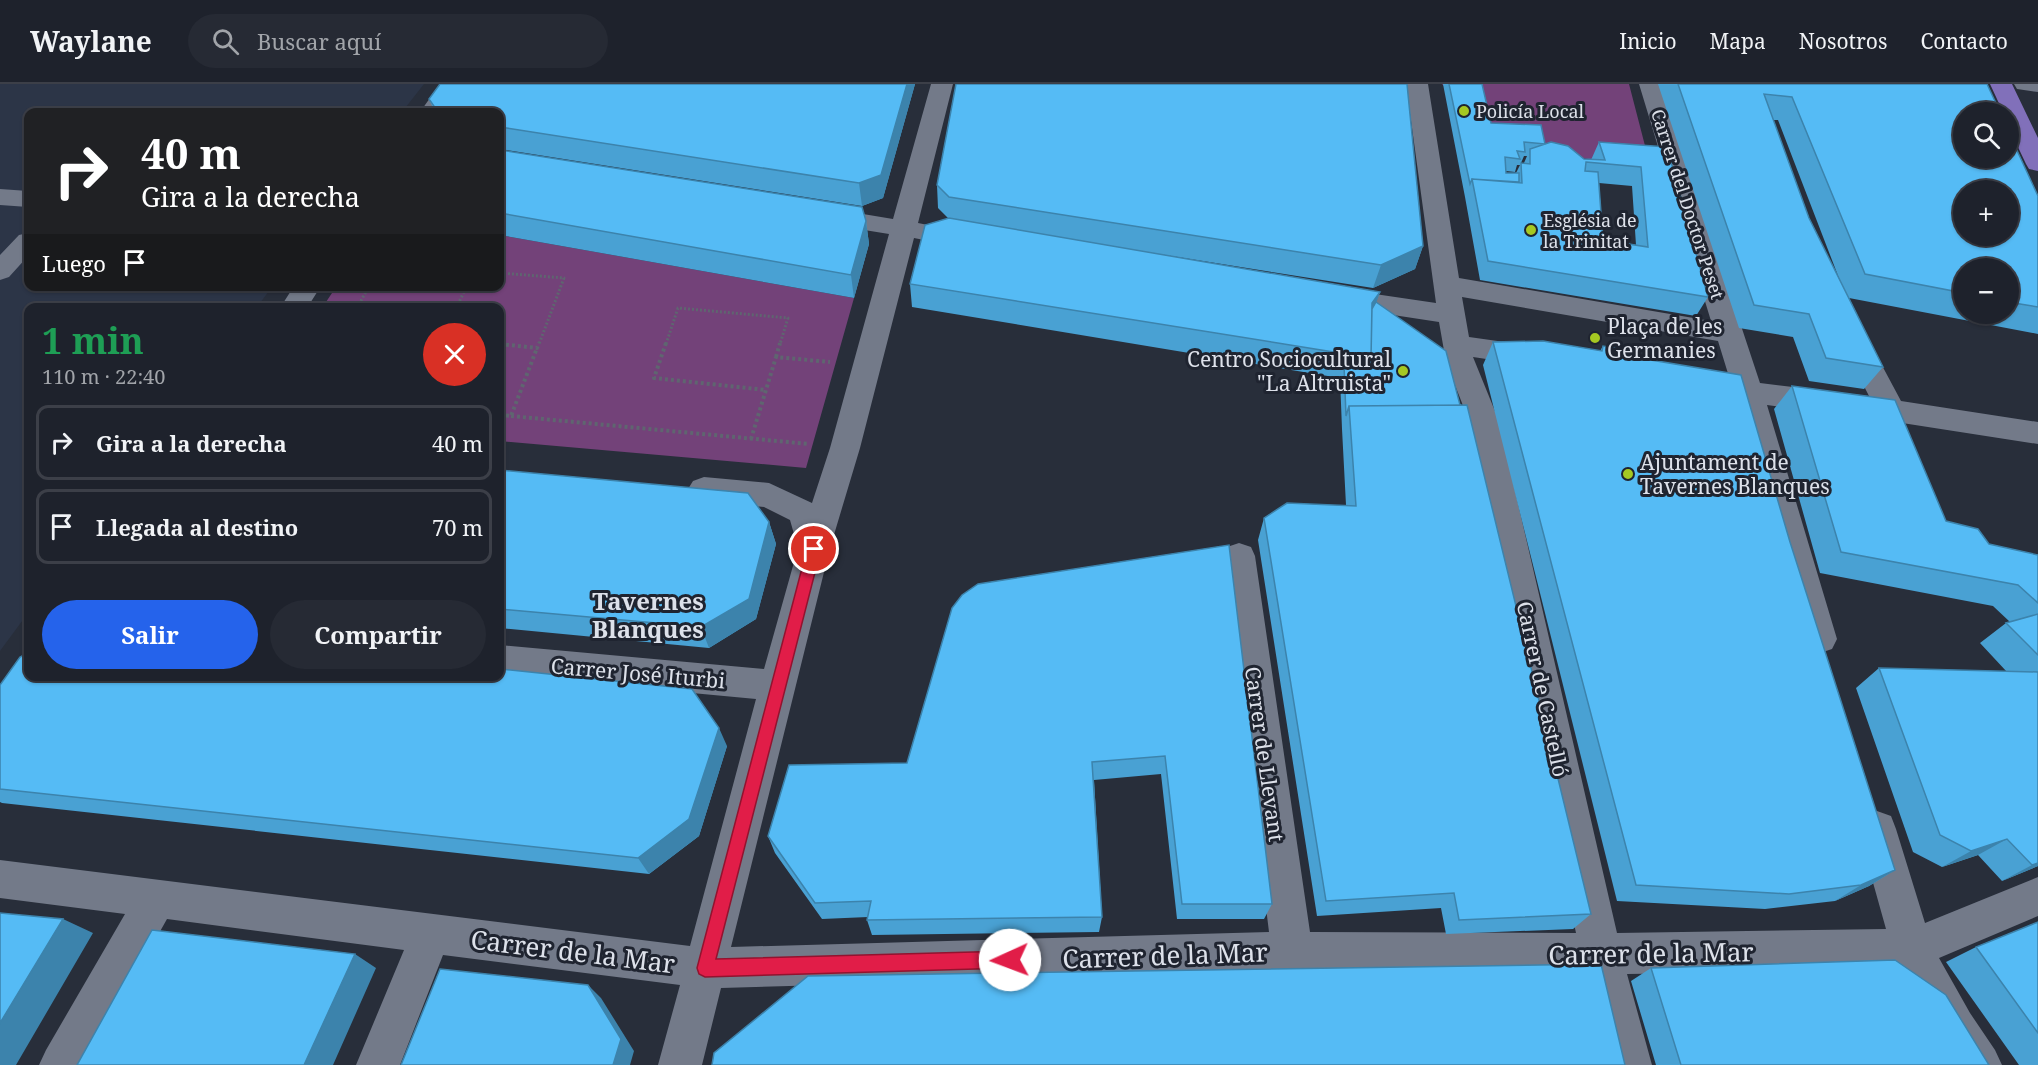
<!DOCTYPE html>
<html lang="es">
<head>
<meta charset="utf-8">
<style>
	body { margin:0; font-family:"Noto Serif",serif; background:#262a34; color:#f1f3f6; height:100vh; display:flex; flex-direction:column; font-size:22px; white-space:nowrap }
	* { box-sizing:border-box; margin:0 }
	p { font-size:20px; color:#a1a4a9 }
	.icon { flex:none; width:33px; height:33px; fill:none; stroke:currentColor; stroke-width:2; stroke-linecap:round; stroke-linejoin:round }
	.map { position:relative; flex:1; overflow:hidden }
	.drawer { position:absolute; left:24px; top:219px; width:480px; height:378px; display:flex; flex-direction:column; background:#1e222c; border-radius:12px; box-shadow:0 2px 4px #0004,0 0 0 2px #3c3f48 }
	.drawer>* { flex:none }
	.hud { position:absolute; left:24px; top:24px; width:480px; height:183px; border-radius:12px; box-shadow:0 2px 4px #0004,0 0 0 2px #3c3f48; background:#202124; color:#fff; overflow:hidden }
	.tools { position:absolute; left:1953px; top:18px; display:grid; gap:12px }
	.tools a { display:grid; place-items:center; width:66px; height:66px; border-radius:50%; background:#1e222c; box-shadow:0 2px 4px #0004,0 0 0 2px #3c3f48; font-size:30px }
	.pin { position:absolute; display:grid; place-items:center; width:51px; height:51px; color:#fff; margin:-26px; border:3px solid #fff; border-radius:50%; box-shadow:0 2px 6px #0007 }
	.me { position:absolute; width:66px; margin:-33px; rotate:268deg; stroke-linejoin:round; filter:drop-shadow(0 0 4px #0008) }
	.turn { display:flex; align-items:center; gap:21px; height:126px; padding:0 18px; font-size:27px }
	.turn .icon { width:78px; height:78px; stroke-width:2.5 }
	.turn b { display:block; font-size:42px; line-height:51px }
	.then { display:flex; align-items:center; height:57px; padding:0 18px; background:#0003; gap:12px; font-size:22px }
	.round { display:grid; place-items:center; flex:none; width:63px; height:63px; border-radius:32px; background:#262a34 }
	.summary { display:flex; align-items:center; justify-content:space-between; height:102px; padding:0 18px }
	h1 { font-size:36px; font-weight:700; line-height:45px; color:#1e9e55 }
	.button { display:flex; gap:12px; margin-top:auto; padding:12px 18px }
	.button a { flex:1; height:69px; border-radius:36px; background:#2563eb; color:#fff; font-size:24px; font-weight:700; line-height:69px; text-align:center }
	.button a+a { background:#262a34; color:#f1f3f6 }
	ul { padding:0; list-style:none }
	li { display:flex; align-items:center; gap:18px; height:75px; margin:0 12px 9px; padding:0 6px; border:3px solid #3c3f48; border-radius:12px }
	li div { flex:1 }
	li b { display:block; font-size:22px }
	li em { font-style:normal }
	header { display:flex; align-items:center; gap:36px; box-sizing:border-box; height:84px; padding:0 30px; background:#1e222c; border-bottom:2px solid #3c3f48 }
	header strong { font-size:28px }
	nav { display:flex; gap:33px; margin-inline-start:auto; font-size:21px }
	.search { width:420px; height:54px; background:#262a34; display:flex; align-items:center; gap:15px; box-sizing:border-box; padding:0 21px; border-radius:33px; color:#a1a4a9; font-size:22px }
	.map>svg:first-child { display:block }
</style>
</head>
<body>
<header>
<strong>Waylane</strong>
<div class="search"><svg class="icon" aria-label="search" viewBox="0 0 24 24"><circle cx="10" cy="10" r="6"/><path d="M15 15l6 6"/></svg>Buscar aquí</div>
<nav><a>Inicio</a><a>Mapa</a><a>Nosotros</a><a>Contacto</a></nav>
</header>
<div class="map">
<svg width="2038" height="981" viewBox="0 0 2038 981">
	<rect width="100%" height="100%" fill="#282e3a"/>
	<path fill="#2c3547" d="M0 0H424L402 28H28V202L272 203 257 223 28 224V529L0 567Z"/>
	<path fill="#734279" d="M1442 0H1629L1650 81 1538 70 1486 52Z
		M500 151 854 214 806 384 500 357V224H322L336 203 500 202Z"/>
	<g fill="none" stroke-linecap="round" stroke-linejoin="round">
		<path stroke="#5f6570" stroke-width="3" stroke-dasharray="2 2" stroke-linecap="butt" d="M500 189 564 194 539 260
			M357 224 369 202
			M456 224 467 202
			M666 260 678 224 788 234 780 260"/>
		<path stroke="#5f6570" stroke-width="4" stroke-dasharray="3 3" stroke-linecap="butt" d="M666 259 654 294 766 306
			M500 260 537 264 539 259
			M776 273 780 259
			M500 331 511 332 537 264
			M511 332 809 360
			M751 355 776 273 830 278"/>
		<path fill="#737a89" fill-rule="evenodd" d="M440 0H462L442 28H420Z
			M931 0H953L918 139 933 142 937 148 933 154 924 156 914 154 860 364 830 464 731 863 1269 848 1223 472 1227 463 1239 459 1251 463 1255 472 1310 848 1576 849 1469 337 1446 278 1439 238 1334 222 1324 219 1320 213 1324 207 1334 204 1436 219 1406 0H1428L1459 194 1711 237 1639 0H1661L1760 299 1869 312 1839 253 1843 246 1853 243 1863 246 1901 317 2038 338V360L1870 334 1767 321 1837 555 1832 565 1820 569 1808 565 1803 555 1736 317 1718 313 1713 306 1718 299 1730 296 1718 257 1462 213 1469 253 1533 262 1543 265 1547 272 1543 279 1533 282 1473 273 1499 337 1617 849 1886 845 1858 745 1863 732 1877 727 1891 732 1896 745 1925 839 2038 793V832L1939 874 1970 929 1995 966 2002 981H1955L1940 959 1901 886 1627 890 1652 981H1608L1586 890 1292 888 721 904 702 981H658L680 901 443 871 400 981H356L404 866 167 835 85 981H39L46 966 125 830 0 814V776L690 862 756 615 500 591V561L764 585 798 464 790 436 764 423 704 417 693 413 688 405 693 397 704 393 769 399 812 419 830 364 889 150 821 139 812 137 808 131 812 125 821 123 893 135Z
			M2014 0H2038V8L2017 5Z
			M0 105 28 107V123L0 121Z
			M28 149V172L9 193 0 196V171L19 151Z
			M294 202H321L307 224H280Z"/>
		<path fill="#8170ba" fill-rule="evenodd" d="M1990 0H2012L2038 54V87L2029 85 2026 80 2008 42V28H2003Z"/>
	</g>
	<path fill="#49a1d3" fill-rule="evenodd" d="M440 0H915L883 114 862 122 500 65V28H435L429 15Z
		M1443 0H1482L1491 39 1584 75 1591 76 1599 58 1667 63 1708 213 1696 232 1480 196 1465 113ZM1524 72H1527L1524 79H1521ZM1517 81H1520L1516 89H1506V87L1515 88ZM1599 99 1632 102 1636 161 1603 156Z
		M1658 0H1987L2038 112V250L1849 214 1883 283 1864 305 1809 297 1793 253 1739 244ZM1773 36H1778L1842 202 1809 134ZM1964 184H2008V230H1964Z
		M500 66 866 137 869 160 854 214 500 151Z
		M937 101 1423 162 1415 185 1373 204 1159 170 1380 208 1376 218 1591 830 1573 845 1446 850 1441 824 1317 832 1258 456 1264 434 1346 421 1342 345 1340 294 912 223 910 200 948 134 938 124Z
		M1493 258 1600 267 1603 262 1639 274 1790 458 1895 786 1869 802 1835 817 1765 825 1617 817 1483 281Z
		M1792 302 1946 437 1989 460 2038 471V782L2002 797 1978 771 1942 783 1913 768 1856 604 1879 584 2007 588 1980 559 2006 539 2010 538 1993 522 1820 489 1774 325Z
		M500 386 769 438 776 460 756 535 709 564 500 544Z
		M1229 461 1272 820 1264 835H1177L1161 690 1094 696 1102 833 1099 848 872 851 867 836 868 833 822 835 775 769 768 752 907 679Z
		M0 601 727 662 699 752 649 790 2 719 0 718Z
		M2038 838V981H2019L1946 878 1976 863Z
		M1651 884 1989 981H1656L1631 897Z"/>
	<path fill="#3c83ac" d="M907 0H915L883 114 862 122 859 99Z
		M866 137 869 160 854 214 851 191Z
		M1423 162 1415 185 1373 204 1381 181Z
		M1380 208 1372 231V219Z
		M769 438 776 460 756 535 709 564 701 543Z
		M719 644 727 662 699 752 649 790 638 774Z
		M2007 755 1978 771 1942 783 1971 767Z
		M2038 779V782L2002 797 2032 781Z
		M1895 786 1869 802 1835 817 1861 801Z
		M63 835 93 849 16 981H0V939Z
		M355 870 376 884 333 981H304Z
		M588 901 601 914 634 967 630 981H613Z"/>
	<path fill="#55bbf5" stroke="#3c83ac" stroke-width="1.5" fill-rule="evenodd" d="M440 0H907L881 91 859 99 500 43V28H438L429 15Z
		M956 0H1407L1423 162 1381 181 949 113 937 101Z
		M1449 0H1482L1491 39 1541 41 1545 60 1524 58 1525 68 1517 67 1520 75 1505 73 1506 89H1519V98L1472 95 1470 100Z
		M1678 0H1987L2000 28H1964V74H2008V47L2038 112V223L2008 218V184H1964V209L1865 190 1792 13 1764 10 1809 134 1883 283 1826 274 1809 230 1754 221ZM1964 106H2008V152H1964Z
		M1551 58 1568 62 1584 75 1605 76 1599 58 1667 63 1708 213 1488 177 1472 95 1522 99 1521 79 1530 80V65ZM1586 78 1641 83 1648 163 1603 156 1598 88 1585 87Z
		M500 66 862 123 866 137 851 191 500 129Z
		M949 134 1380 208 1372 219 1371 274 910 200 925 141Z
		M1376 218 1446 267 1460 321 1349 322 1346 332 1344 281 1367 284 1371 274 1372 225Z
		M1543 257 1602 267 1603 262 1638 268 1639 274 1741 291 1790 458 1895 786 1861 801 1789 810 1636 801 1493 258Z
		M1792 302 1895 316 1946 437 1978 445 1989 460 2038 471V519L2018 501 1841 468Z
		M1467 321 1591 830 1459 836 1454 809 1326 817 1264 434 1287 419 1356 422 1349 322Z
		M500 386 748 409 769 438 749 515 701 543 500 525Z
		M1229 461 1272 820H1182L1165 672 1092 678 1102 833 867 836 871 817 815 819 768 752 789 681 907 679 952 524 962 511 978 500Z
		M2038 530V571L2006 539Z
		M28 569V592H500V585L692 605 719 644 689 735 638 774 0 705V601L20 573Z
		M1879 584 2038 588V779L2032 781 2007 755 1971 767 1940 751Z
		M0 829 63 835 0 939Z
		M2038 838V949L1976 863Z
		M152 846 355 870 304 981H77Z
		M1895 876 1946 911 1989 981H1681L1651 884Z
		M1601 880 1625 981H712L714 969 808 892Z
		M440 885 588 901 621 955 613 981H401Z"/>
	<path fill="#e11d48" stroke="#92132f" stroke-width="1.5" d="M814 459 821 465 716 875 1010 867 1016 870 1019 876 1016 882 1010 884 705 893 699 890 697 884 807 465Z"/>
	<g fill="#a5c822" stroke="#1f2430" stroke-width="2">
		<circle cx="1464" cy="27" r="6"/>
		<circle cx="1531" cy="146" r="6"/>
		<circle cx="1595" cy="254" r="6"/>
		<circle cx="1403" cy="287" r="6"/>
		<circle cx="1628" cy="390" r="6"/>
	</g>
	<g text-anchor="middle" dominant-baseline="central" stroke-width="6" stroke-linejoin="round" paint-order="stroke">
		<g font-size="18" fill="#dde1ea" stroke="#1f2430" text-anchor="start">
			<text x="1476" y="27">Policía Local</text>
			<text x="1543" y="136">Església de<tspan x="1543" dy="21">la Trinitat</tspan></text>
		</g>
		<g font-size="18" fill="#dde1ea" stroke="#1f2430">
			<text transform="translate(1688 120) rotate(72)">Carrer del Doctor Peset</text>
		</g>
		<g font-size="21" fill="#dde1ea" stroke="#1f2430" text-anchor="start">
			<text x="1607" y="242">Plaça de les<tspan x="1607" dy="24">Germanies</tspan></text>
			<text x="1391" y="275" text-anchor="end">Centro Sociocultural<tspan x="1391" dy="24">"La Altruista"</tspan></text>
			<text x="1640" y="378">Ajuntament de<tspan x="1640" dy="24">Tavernes Blanques</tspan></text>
		</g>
		<g font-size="21" fill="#dde1ea" stroke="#1f2430">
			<text transform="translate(638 589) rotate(5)">Carrer José Iturbi</text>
			<text transform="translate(1543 605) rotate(78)">Carrer de Castelló</text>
			<text transform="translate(1265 670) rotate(82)">Carrer de Llevant</text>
		</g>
		<g font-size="24" font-weight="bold" fill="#dde1ea" stroke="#1f2430">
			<text x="648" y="516">Tavernes<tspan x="648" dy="28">Blanques</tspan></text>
		</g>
		<g font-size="26" fill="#dde1ea" stroke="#1f2430">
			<text transform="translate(573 867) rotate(7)">Carrer de la Mar</text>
			<text transform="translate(1651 869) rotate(-1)">Carrer de la Mar</text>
			<text transform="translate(1165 871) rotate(-2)">Carrer de la Mar</text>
		</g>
	</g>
</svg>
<div class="tools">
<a><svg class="icon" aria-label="search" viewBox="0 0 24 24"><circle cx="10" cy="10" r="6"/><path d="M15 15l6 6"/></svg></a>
<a>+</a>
<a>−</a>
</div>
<div class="pin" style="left:814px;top:465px;background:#d93025"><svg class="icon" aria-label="arrive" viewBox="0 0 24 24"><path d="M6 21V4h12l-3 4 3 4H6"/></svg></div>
<svg class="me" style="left:1010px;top:876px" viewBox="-20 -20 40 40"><circle r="19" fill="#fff"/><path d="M0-13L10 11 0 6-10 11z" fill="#e11d48"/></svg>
<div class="hud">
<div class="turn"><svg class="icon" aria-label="right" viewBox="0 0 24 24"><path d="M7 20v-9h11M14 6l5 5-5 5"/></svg><div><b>40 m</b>Gira a la derecha</div></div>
<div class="then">Luego<svg class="icon" aria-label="arrive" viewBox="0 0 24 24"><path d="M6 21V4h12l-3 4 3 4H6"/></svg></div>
</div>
<section class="drawer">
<div class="summary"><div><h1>1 min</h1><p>110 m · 22:40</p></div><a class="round" style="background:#d93025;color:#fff"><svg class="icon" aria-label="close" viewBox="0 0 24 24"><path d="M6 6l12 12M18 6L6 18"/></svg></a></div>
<ul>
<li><svg class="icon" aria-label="right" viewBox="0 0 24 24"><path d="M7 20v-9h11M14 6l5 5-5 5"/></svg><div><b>Gira a la derecha</b></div><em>40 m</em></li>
<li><svg class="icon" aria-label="arrive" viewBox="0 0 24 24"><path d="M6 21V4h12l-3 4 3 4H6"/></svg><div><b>Llegada al destino</b></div><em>70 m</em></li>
</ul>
<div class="button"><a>Salir</a><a>Compartir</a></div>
</section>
</div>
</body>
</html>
